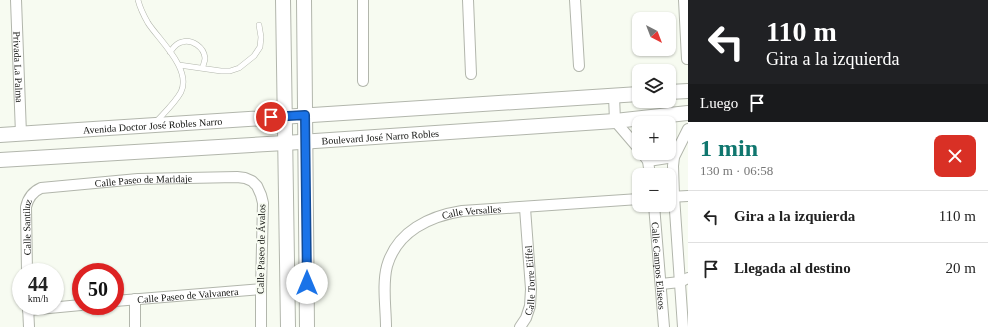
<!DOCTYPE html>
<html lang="es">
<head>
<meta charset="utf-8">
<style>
	body { margin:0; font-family:"Times New Roman",serif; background:#f6f6f6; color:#222; height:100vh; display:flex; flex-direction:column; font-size:15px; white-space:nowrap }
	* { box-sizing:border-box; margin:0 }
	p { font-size:13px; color:#767676 }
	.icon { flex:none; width:22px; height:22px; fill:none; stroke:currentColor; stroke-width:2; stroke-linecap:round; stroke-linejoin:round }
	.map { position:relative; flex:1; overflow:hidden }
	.sheet { display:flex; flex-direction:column; background:#fff; width:300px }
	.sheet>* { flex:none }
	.guide { background:#202124; color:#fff; overflow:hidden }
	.needle { width:26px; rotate:138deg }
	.fabs { position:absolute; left:632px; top:12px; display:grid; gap:8px }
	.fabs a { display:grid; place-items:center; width:44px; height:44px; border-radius:8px; background:#fff; box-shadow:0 1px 3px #0004; font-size:20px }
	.speed { position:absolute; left:12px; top:263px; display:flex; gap:8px; font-size:20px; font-weight:700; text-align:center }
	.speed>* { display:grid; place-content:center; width:52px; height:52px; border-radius:50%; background:#fff; box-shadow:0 1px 3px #0004; line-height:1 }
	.speed small { font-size:10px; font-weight:400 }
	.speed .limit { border:6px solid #d22; background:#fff; color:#111 }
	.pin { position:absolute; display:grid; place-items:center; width:34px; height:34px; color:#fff; margin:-17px; border:2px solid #fff; border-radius:50%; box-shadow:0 1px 4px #0007 }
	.me { position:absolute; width:44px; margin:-22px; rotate:0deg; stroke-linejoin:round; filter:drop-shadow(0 0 3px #0008) }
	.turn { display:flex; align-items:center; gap:14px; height:84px; padding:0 12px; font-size:18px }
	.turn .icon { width:52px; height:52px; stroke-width:2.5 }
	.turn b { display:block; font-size:28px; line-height:34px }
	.then { display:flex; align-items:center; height:38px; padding:0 12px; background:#0003; gap:8px; font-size:15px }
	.round { display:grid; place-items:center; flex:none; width:42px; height:42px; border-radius:8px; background:#f6f6f6 }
	.head { display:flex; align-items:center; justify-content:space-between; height:68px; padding:0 12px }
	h1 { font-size:24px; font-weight:800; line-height:30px; color:#0f766e }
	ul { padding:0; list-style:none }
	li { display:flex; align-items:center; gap:12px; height:52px; padding:0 12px; border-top:1px solid #e0e0e0 }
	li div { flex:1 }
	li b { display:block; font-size:15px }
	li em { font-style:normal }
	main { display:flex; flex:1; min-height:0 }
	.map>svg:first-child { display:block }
</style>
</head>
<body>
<main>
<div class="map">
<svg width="688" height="327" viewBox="0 0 688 327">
	<rect width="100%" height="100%" fill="#f7fbf1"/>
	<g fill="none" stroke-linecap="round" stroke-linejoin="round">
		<defs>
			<path id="lane" d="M138 0C140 8 144 16 148 23 159 40 192 69 181 92 175 103 164 113 155 123
				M170 52C173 48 176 43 182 42 192 39 204 47 205 58 205 61 203 65 203 67
				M179 65 221 71H230L239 68 254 56 260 47 261 37 259 25"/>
			<g id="street">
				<path id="s1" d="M16 0 21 134"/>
				<path d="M363 0V81"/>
				<path d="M468 0 471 74"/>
				<path d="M575 0 579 66"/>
				<path d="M684 0 687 59"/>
				<path d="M614 96 615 121 639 149"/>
				<path d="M642 153 648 161 650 175"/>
				<path d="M648 161 674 157"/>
				<path d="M669 197 688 196"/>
				<path id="s2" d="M654 205 664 327"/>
				<path id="s3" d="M27 272 26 207C28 198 32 192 41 188L138 179 237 177 245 178 252 181 257 186 261 195 263 203 261 289V327"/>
				<path d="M661 284 680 282 688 278"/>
				<path id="s4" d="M115 301 261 289"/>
				<path d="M28 306 29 327"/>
				<path d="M28 310 81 305"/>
				<path d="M135 327V299"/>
				<path id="s5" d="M386 327C386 307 382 285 387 266 397 231 430 216 462 211L639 199"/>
				<path id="s6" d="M520 327 526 318 530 306 531 289 525 208"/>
				<path d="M683 327 674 196 673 166 674 157 688 129"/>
			</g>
			<g id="secondary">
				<path d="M283 0 288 327"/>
				<path d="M304 0 307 327"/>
				<path d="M669 92 688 91"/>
				<path id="s7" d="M0 135 639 94"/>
				<path id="s8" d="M0 160 285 143 615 121 688 113"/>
			</g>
		</defs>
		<use href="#lane" stroke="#b2b6ac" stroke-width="6"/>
		<use href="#street" stroke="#b2b6ac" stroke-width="12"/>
		<use href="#secondary" stroke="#b2b6ac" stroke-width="16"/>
		<use href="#lane" stroke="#fff" stroke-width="5"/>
		<use href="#street" stroke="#fff" stroke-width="10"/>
		<use href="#secondary" stroke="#fff" stroke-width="14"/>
	</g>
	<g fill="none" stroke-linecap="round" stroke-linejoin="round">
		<defs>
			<path id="route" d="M271 117 305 115 307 283"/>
		</defs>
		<use href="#route" stroke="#114b97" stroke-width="10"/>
		<use href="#route" stroke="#1a73e8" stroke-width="7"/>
	</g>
	<g text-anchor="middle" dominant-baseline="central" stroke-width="4" stroke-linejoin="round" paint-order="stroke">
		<g font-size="10" fill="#121310" stroke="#f7fbf1">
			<text stroke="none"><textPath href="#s1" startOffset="67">Privada La Palma</textPath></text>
			<text stroke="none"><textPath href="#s7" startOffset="153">Avenida Doctor José Robles Narro</textPath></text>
			<text stroke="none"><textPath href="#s8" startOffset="381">Boulevard José Narro Robles</textPath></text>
			<text stroke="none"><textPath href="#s3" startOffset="193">Calle Paseo de Maridaje</textPath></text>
			<text stroke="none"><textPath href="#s5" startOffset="169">Calle Versalles</textPath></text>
			<text stroke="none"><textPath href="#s3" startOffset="45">Calle Santiluz</textPath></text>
			<text transform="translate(261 249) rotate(-89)">Calle Paseo de Ávalos</text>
			<text stroke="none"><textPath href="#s2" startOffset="61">Calle Campos Elíseos</textPath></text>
			<text stroke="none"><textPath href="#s6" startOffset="49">Calle Torre Eiffel</textPath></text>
			<text stroke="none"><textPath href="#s4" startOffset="73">Calle Paseo de Valvanera</textPath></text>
		</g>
	</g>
</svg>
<div class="fabs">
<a><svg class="needle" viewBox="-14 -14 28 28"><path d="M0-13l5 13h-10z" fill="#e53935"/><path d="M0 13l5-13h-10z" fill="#767676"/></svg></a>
<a><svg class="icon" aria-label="layers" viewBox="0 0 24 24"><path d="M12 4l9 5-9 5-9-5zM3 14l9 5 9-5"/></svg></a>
<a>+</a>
<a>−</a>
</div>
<div class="speed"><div>44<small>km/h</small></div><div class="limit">50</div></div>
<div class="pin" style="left:271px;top:117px;background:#d93025"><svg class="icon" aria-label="arrive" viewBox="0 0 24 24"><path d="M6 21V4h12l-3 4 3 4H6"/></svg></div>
<svg class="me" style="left:307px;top:283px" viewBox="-20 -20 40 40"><circle r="19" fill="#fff"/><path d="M0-13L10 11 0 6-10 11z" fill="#1a73e8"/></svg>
</div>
<section class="sheet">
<div class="guide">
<div class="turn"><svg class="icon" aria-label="left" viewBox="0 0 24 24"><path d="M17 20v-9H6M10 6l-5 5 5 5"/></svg><div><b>110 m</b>Gira a la izquierda</div></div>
<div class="then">Luego<svg class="icon" aria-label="arrive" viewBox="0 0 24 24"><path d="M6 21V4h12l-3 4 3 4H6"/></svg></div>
</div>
<div class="head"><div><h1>1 min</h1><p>130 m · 06:58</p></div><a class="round" style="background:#d93025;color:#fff"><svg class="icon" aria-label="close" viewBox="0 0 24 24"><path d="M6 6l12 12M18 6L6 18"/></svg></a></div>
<ul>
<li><svg class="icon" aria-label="left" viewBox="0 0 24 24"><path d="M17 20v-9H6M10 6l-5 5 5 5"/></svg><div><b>Gira a la izquierda</b></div><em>110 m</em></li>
<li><svg class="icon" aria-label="arrive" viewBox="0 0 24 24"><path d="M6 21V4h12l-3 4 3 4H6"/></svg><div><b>Llegada al destino</b></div><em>20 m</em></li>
</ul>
</section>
</main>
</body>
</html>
